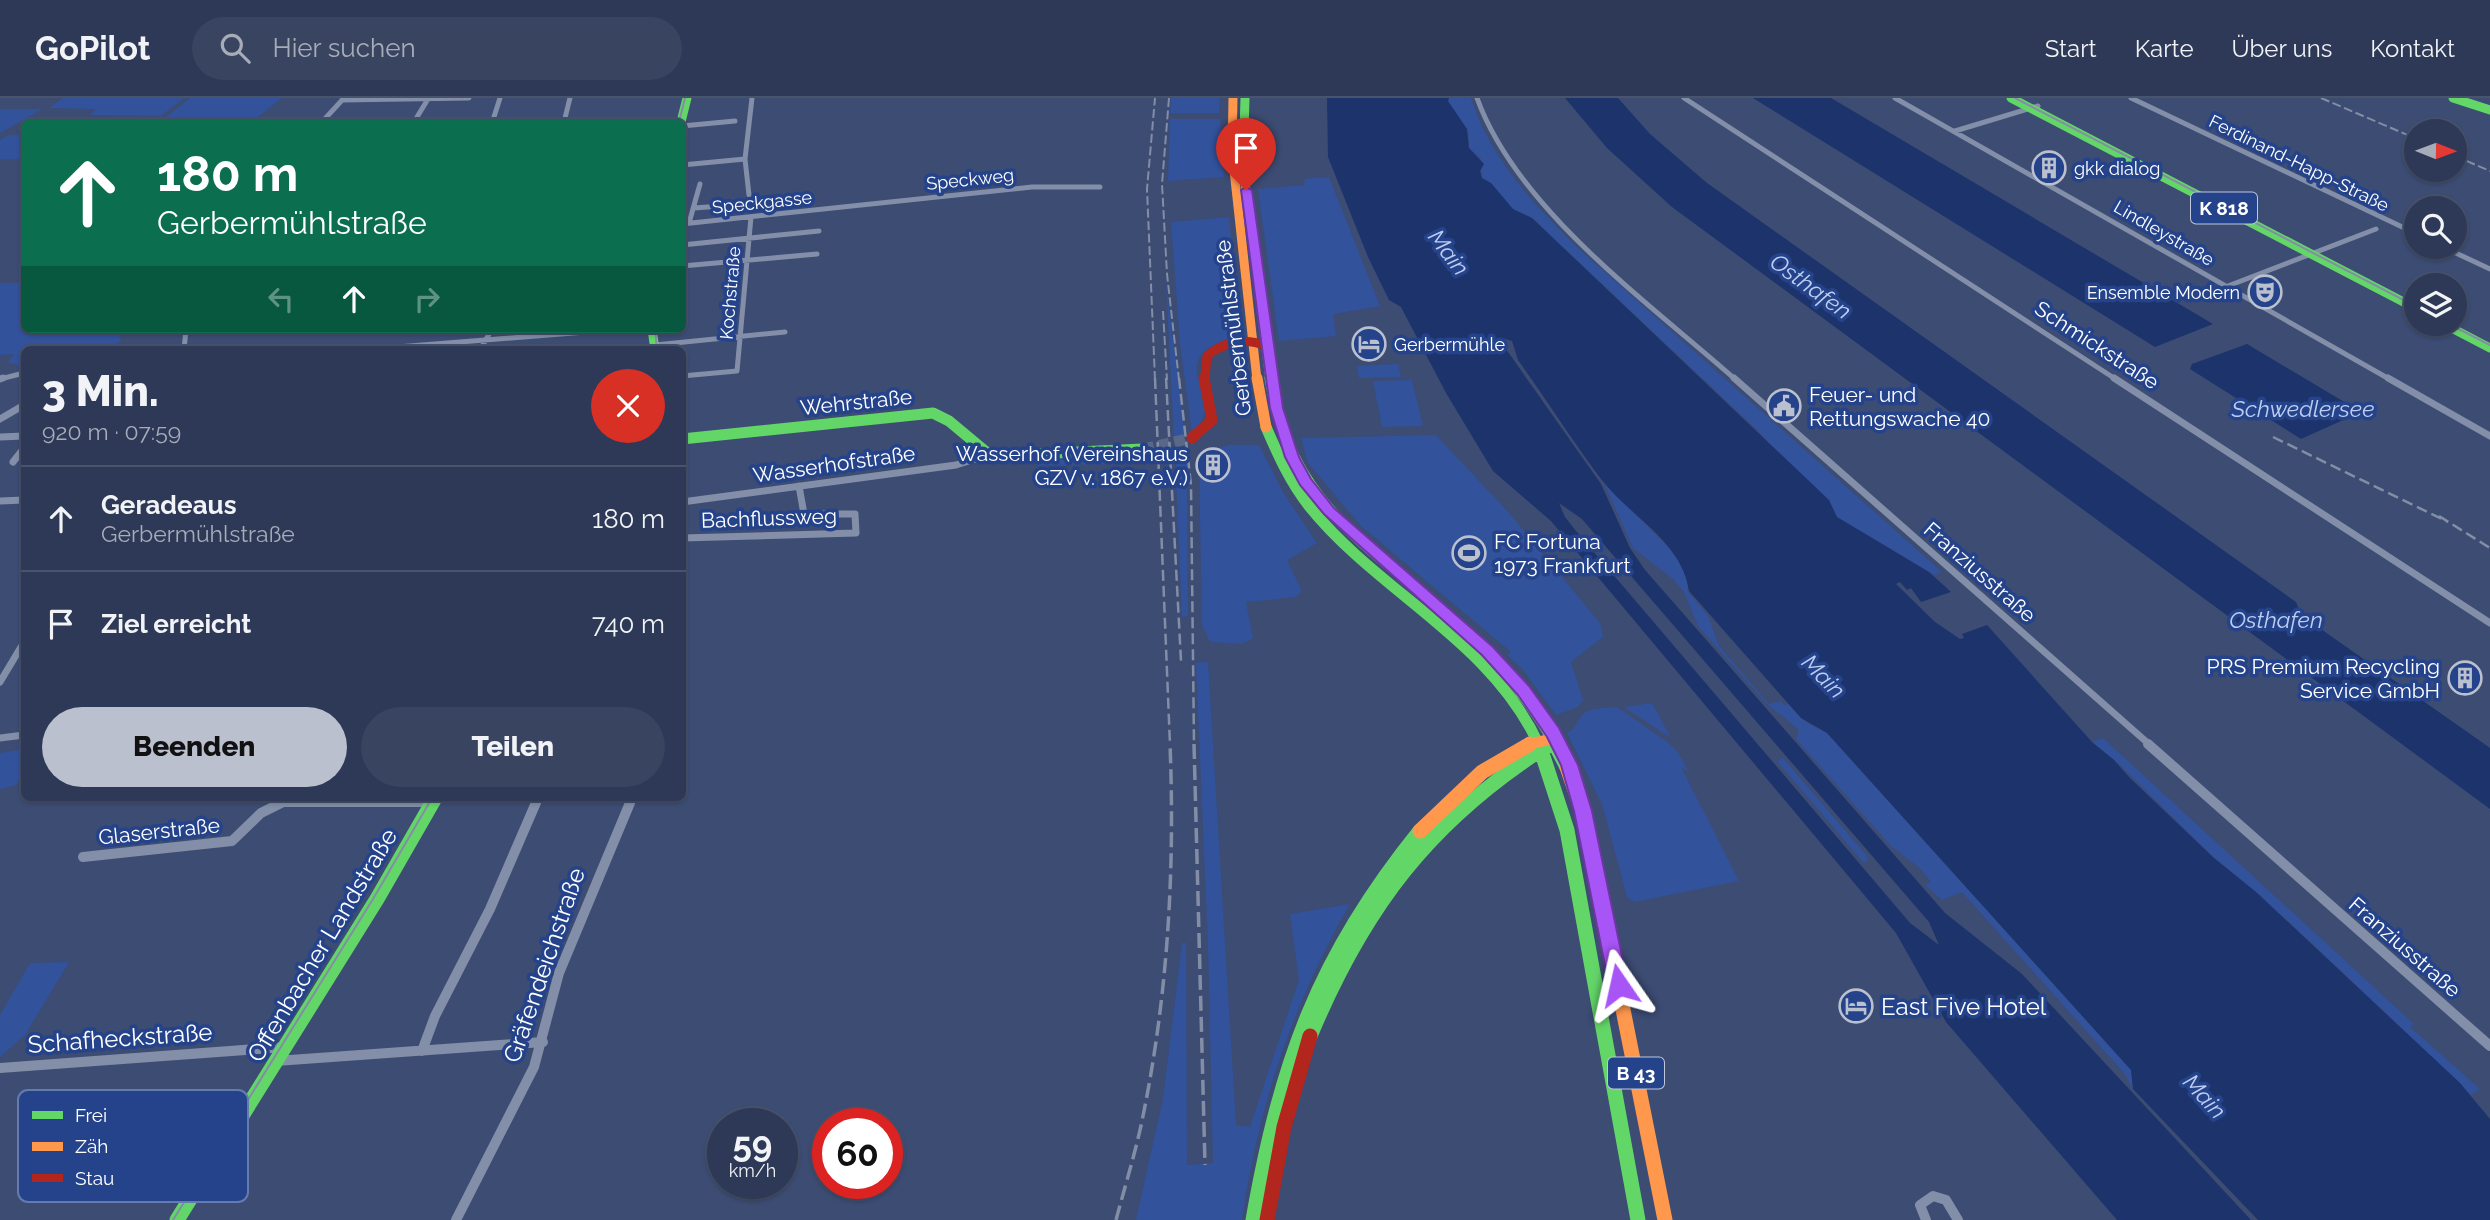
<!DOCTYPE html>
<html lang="de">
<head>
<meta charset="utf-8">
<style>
	body { margin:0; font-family:Raleway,sans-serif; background:#394460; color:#f1f3f6; height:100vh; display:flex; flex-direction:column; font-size:26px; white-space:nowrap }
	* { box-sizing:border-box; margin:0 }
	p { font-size:23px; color:#a7acb9 }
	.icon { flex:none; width:38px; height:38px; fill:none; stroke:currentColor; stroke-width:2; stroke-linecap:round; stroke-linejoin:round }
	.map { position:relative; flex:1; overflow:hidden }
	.side { position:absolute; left:21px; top:248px; width:665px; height:455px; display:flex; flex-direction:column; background:#2d3956; border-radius:10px; box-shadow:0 2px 5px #0004,0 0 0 2px #48536c }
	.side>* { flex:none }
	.guide { position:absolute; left:21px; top:21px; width:665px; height:214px; border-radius:10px; box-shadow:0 2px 5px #0004,0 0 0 2px #48536c; background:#0b6e4f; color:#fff; overflow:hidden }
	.needle { width:46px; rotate:91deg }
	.tools { position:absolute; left:2404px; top:21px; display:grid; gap:14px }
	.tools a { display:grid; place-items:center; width:63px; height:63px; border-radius:50%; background:#2d3956; box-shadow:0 2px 5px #0004,0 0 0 2px #48536c; font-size:35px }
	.speed { position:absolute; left:707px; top:1010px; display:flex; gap:14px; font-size:35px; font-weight:700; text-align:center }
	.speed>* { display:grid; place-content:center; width:91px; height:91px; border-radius:50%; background:#2d3956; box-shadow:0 2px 5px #0004,0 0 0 2px #48536c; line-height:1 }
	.speed small { font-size:18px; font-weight:400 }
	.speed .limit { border:10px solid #d22; background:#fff; color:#111 }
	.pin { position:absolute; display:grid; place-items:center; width:60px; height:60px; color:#fff; margin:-72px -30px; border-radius:50% 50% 50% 0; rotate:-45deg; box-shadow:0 0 7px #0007 }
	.pin .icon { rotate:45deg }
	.me { position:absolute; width:77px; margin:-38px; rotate:349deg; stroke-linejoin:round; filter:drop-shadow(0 0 5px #0008) }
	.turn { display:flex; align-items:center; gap:24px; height:147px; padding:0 21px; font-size:32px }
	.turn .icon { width:91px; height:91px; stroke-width:2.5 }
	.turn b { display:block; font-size:49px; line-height:60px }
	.lanes { display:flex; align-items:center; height:66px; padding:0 21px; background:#0003; justify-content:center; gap:35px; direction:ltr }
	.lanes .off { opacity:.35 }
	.round { display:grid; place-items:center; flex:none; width:74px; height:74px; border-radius:37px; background:#394460 }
	.summary { display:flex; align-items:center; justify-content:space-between; height:119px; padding:0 21px }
	h1 { font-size:42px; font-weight:800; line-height:52px }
	.button { display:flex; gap:14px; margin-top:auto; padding:14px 21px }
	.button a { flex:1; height:80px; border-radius:42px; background:#bbc0ce; color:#111; font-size:28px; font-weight:800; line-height:80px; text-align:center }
	.button a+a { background:#394460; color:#f1f3f6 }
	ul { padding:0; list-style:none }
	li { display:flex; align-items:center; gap:21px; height:105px; padding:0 21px; border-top:2px solid #48536c }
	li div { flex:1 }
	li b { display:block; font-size:26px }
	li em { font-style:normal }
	header { display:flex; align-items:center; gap:42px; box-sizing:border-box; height:98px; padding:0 35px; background:#2d3956; border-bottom:2px solid #48536c }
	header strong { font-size:33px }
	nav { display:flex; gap:38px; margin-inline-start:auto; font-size:24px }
	.search { width:490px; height:63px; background:#394460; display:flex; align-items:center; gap:18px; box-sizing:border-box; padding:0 24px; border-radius:38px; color:#a7acb9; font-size:26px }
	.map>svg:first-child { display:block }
</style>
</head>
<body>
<header>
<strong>GoPilot</strong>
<div class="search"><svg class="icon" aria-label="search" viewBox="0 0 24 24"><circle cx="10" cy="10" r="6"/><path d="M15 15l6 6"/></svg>Hier suchen</div>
<nav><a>Start</a><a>Karte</a><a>Über uns</a><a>Kontakt</a></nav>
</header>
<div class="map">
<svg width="2490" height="1122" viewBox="0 0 2490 1122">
	<rect width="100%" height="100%" fill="#3c4c73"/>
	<path fill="#32529c" d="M63 0H184L161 18 90 17 96 11 49 10Z
		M190 0H282L251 24H160Z
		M1171 0H1220L1219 15H1170Z
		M1449 0H1471C1489 59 1535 108 1578 150L1942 474 1934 477 1837 419 1756 331 1532 120 1512 111 1482 80 1481 61 1469 50 1468 34 1448 3Z
		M0 11H43L0 35Z
		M1170 21H1220L1224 79 1168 83Z
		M8 37H24V58L19 61H0V42Z
		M1329 79 1380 208 1333 216 1336 238 1279 243 1258 91 1305 87 1304 81Z
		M1229 119 1240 236C1229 241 1214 245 1205 253 1178 280 1228 299 1192 335L1180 245 1171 124Z
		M0 185H24V231H102L100 234H124L119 241H122L116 247H107L102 252H24V269L8 264 14 256 0 257Z
		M1166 185 1185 338 1174 341Z
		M1398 266 1401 279 1359 280 1357 268Z
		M1412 282 1423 328 1382 329 1373 283Z
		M1436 337 1509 415 1600 525 1603 539 1571 564 1583 602 1578 609 1556 617 1524 573 1507 557 1511 554 1361 428 1308 365 1301 340Z
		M1229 347H1259L1284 396 1317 445 1287 462 1302 493 1296 499 1246 504 1253 540 1242 546 1210 544 1202 527 1199 363 1205 354Z
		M1187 354 1188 518 1182 519 1175 355Z
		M1144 357 1142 363 1132 366 1035 367 1039 363Z
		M1604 385 1670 451 1687 474 1688 494 1708 518 1719 548 1769 606 1781 603 1784 607 1788 606 1806 624 1827 635 2131 972 2133 991 2124 975 1962 794 1942 802 1925 787 1931 784 1921 771 1891 748 1796 641 1799 632 1766 605 1698 528 1684 494 1674 482 1633 450Z
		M1208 564 1236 1027 1250 1029 1299 882 1290 816 1350 806C1292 908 1259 1005 1242 1122H1136L1163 1001 1182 845H1186L1187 1067 1213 1065 1208 846 1196 565Z
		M1652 605 1671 640 1624 609Z
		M1617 609 1666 643 1677 653 1689 674 1681 669 1739 783 1634 804 1627 799 1602 706 1567 635C1577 630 1576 624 1582 617 1589 609 1607 610 1617 609Z
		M2103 640 2414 926 2410 929 2480 991 2471 997 2319 852 2256 794 2214 760 2120 667 2092 644Z
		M24 651V671L16 687 0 691V655Z
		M1783 660 1867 758 1868 763 1864 765 1777 663Z
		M69 864 25 937 0 959V917L30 865Z"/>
	<path fill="#1d336b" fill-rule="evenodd" d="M1327 0H1449L1448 3 1467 31 1469 50 1484 66 1480 73 1482 80 1491 85 1513 111 1532 120 1829 402 1837 419 1929 474 1951 494 1921 504 1911 490 1907 492 1900 484 1896 486 1935 524 1960 541 1964 540 1962 536 1987 527 2092 644 2114 662 2130 680 2214 760 2256 794 2460 985 2490 1021V1122H2258L2133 991 2131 972 1827 635 1801 620 1689 493C1682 443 1629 418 1601 381 1572 342 1546 301 1518 262L1512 243 1502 240 1501 244 1601 386 1630 450 1645 472 1945 815 2022 876 2251 1122H2117L1946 924 1896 835 1551 423 1493 373 1446 295 1401 209 1389 202 1368 159 1328 59ZM1559 405 1582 421 1929 824 1939 847 1910 825 1576 433 1565 419Z
		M1565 0H1618L1650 36 1707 85 2296 504 2301 517 2490 650V711L1672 109 1607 50Z
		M1753 0H1831L2213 226 2155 249Z
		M2247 246 2361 314 2301 341 2190 271 2192 266Z"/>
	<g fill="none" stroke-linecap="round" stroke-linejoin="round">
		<path stroke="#596788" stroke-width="11" stroke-dasharray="11 5" stroke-linecap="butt" d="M1143 351 1192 340"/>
		<path stroke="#838ea8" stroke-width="5" d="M1477 0C1517 111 1648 204 1736 282
			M1684 0 2117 282
			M1895 0 2391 282
			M2131 0 2417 136
			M342 2 469 0
			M493 22 500 0
			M322 24 344 0
			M414 24 428 1
			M564 24 570 0
			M682 28 735 23
			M1955 33 2038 8
			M682 67 745 61
			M749 97 745 61 752 0
			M694 110 721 108
			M689 125 700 86
			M682 126 1032 89H1100
			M682 147 819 133
			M2443 149 2490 171
			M682 168 817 156
			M2228 188 2376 131
			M655 247 785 234
			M184 252 186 231
			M359 252 624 231
			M480 252 492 231
			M682 278 737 273 751 119
			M0 281 24 275"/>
		<path stroke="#838ea8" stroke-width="7" d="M1734 280 2150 647
			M2114 280 2490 525
			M2388 280 2490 338
			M0 281 3 280
			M0 321 24 307
			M0 339 24 338
			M13 364 24 350
			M0 403 24 402
			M682 404 956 367 988 357
			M682 440 856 435 855 416H804L799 388
			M0 584 24 544
			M0 640 24 637"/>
		<path stroke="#838ea8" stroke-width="10" d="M2148 646 2490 948
			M83 759 232 743 261 715 283 704H433
			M422 953 435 918 490 811 538 700
			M276 963 543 944
			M0 970 285 949
			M456 1122 534 969 559 875 632 700
			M1926 1122 1920 1107 1933 1098 1946 1102 1958 1122"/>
		<path stroke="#63d668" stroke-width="9" d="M1245 0 1243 69 1270 282
			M2011 0 2417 211
			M2453 0 2490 12
			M681 24 687 0
			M2444 226 2490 250
			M652 231 655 252"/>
		<path stroke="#63d668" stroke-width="11" d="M1270 280C1290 411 1375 449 1463 531 1500 565 1531 604 1556 647
			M1266 329C1278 357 1290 384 1309 408 1379 495 1491 542 1539 647
			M682 341 933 315 949 323 991 358 1143 351"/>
		<path stroke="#63d668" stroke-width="15" d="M1539 646 1567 732 1638 1122
			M1555 646 1567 669
			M1310 938C1364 809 1429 723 1548 647
			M177 1122 377 801 435 700
			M1253 1122C1281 964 1318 859 1420 733"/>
		<path stroke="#ff974d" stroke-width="9" d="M1233 0 1232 54 1257 282"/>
		<path stroke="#ff974d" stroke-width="11" d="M1257 280 1266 329
			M1525 647 1556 640"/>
		<path stroke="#ff974d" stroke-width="15" d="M1567 669 1585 721 1665 1122
			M1420 733 1482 674 1530 646"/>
		<path stroke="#b3261e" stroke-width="9" d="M1205 282 1207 258C1226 242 1246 239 1269 249"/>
		<path stroke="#b3261e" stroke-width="11" d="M1192 340 1212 322 1204 280"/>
		<path stroke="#b3261e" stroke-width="15" d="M1267 1122 1284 1029 1310 938"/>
		<path stroke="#838da6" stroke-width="2" d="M2015 0 2417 209
			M679 24 685 0
			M2449 226 2490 247
			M655 231 657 252
			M173 1122 373 801 432 700"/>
		<path stroke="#838da6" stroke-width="2" stroke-dasharray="9 3.5" stroke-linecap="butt" d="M1169 0 1162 86 1167 176 1179 282
			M2321 0 2417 41
			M2455 58 2490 73
			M1163 213 1167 282
			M1155 282 1147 91 1155 0"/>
		<path stroke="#838da6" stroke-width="2.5" stroke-dasharray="11 5" stroke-linecap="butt" d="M1155 280 1170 647
			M1166 280 1181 563
			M1179 280 1191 387 1194 647
			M2273 339 2448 424
			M2439 418 2490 450"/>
		<path stroke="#838da6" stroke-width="3.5" stroke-dasharray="15 6" stroke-linecap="butt" d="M1194 646 1205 1067
			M1116 1122C1125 1088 1136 1053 1143 1018 1168 896 1175 770 1170 646"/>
	</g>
	<path fill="#a855f7" stroke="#6d37a1" stroke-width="2" d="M1246 89 1252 92 1283 310 1299 359 1311 381 1334 410 1493 549 1529 588 1559 630 1578 667 1592 713 1628 887 1626 893 1619 896 1612 893 1609 887 1574 713 1561 667 1547 639 1518 597 1482 557 1324 416 1300 387 1285 359 1270 310 1241 92Z"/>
	<defs>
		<symbol id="building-ring" viewBox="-11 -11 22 22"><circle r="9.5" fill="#25438a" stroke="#bbc0ce" stroke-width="1.5"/><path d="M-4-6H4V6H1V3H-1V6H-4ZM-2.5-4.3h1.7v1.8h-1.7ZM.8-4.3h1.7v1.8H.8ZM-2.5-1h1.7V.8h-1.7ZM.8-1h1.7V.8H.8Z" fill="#bbc0ce"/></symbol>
		<symbol id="theatre-ring" viewBox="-11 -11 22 22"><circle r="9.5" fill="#25438a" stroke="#bbc0ce" stroke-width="1.5"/><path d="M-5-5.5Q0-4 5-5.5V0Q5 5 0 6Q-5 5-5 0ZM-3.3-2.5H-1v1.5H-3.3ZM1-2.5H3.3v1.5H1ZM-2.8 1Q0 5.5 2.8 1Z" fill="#bbc0ce"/></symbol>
		<symbol id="hotel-ring" viewBox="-11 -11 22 22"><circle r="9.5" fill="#25438a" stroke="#bbc0ce" stroke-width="1.5"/><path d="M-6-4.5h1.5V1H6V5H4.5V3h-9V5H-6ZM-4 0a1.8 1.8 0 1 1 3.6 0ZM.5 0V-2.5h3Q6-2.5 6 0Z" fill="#bbc0ce"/></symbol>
		<symbol id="civic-ring" viewBox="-11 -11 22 22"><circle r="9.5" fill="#25438a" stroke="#bbc0ce" stroke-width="1.5"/><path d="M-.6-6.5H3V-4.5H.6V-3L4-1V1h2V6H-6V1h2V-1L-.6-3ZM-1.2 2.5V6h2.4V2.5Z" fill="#bbc0ce"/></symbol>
		<symbol id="stadium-ring" viewBox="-11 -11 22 22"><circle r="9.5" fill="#25438a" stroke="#bbc0ce" stroke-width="1.5"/><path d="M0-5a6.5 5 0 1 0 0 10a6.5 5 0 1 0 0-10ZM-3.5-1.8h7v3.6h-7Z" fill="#bbc0ce"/></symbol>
	</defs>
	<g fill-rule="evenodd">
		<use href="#building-ring" x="2030" y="51" width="38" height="38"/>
		<use href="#theatre-ring" x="2246" y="175" width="38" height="38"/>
		<use href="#hotel-ring" x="1350" y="227" width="38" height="38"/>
		<use href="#civic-ring" x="1765" y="289" width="38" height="38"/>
		<use href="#building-ring" x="1194" y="348" width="38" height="38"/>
		<use href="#stadium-ring" x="1450" y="436" width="38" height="38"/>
		<use href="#building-ring" x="2446" y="561" width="38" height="38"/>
		<use href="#hotel-ring" x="1837" y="889" width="38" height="38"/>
	</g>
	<g text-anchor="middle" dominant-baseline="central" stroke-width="7" stroke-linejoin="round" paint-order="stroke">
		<g font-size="18" fill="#fff" stroke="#25438a">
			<text transform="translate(2299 65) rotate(26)">Ferdinand-Happ-Straße</text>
			<text transform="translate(970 81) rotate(-6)">Speckweg</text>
			<text transform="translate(762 104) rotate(-6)">Speckgasse</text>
			<text transform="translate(2164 135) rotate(30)">Lindleystraße</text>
			<text transform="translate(730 195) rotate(-85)">Kochstraße</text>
		</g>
		<g font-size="18" fill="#fff" stroke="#25438a" text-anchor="start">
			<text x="2074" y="70">gkk dialog</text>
			<text x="2240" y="194" text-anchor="end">Ensemble Modern</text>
			<text x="1394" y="246">Gerbermühle</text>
		</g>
		<g fill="#25438a" stroke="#bec7dc" stroke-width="2">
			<rect x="2191" y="94.5" width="66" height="31" rx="5"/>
			<rect x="1608" y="959.5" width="56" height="31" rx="5"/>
		</g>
		<g font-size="19" font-weight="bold" fill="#fff">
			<text x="2224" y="110">K 818</text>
			<text x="1636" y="975">B 43</text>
		</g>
		<g font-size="21" fill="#fff" stroke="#25438a">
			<text transform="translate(1233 230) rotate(-97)">Gerbermühlstraße</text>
			<text transform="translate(2097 247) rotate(33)">Schmickstraße</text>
			<text transform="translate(856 304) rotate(-6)">Wehrstraße</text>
			<text transform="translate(834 366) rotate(-8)">Wasserhofstraße</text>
			<text transform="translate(769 420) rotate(-2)">Bachflussweg</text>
			<text transform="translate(1980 474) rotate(41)">Franziusstraße</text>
			<text transform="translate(159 733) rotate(-6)">Glaserstraße</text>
			<text transform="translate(2405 849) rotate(41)">Franziusstraße</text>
		</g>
		<g font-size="21" fill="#fff" stroke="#25438a" text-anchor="start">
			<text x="1809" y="296">Feuer- und<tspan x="1809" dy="24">Rettungswache 40</tspan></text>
			<text x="1188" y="355" text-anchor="end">Wasserhof (Vereinshaus<tspan x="1188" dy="24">GZV v. 1867 e.V.)</tspan></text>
			<text x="1494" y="443">FC Fortuna<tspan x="1494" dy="24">1973 Frankfurt</tspan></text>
			<text x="2440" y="568" text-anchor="end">PRS Premium Recycling<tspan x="2440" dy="24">Service GmbH</tspan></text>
		</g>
		<g font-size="23" font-style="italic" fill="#becef1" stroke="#25438a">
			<text transform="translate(1449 154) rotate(53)">Main</text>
			<text transform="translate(1811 188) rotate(36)">Osthafen</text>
			<text x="2303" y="310">Schwedlersee</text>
			<text x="2276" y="521">Osthafen</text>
			<text transform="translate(1824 578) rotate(46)">Main</text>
			<text transform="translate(2205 998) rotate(48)">Main</text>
		</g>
		<g font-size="24" fill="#fff" stroke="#25438a">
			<text transform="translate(322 847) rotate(-59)">Offenbacher Landstraße</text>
			<text transform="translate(544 867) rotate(-71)">Gräfendeichstraße</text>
			<text transform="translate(120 940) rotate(-4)">Schafheckstraße</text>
		</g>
		<g font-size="24" fill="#fff" stroke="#25438a" text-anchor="start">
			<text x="1881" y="908">East Five Hotel</text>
		</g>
	</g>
	<rect x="18" y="992" width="230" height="112" rx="10" fill="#25438a" stroke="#667bad" stroke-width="2"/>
	<rect x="32" y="1013" width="31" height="8" fill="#63d668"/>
	<rect x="32" y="1044" width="31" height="9" fill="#ff974d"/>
	<rect x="32" y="1076" width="31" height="8" fill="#b3261e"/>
	<g font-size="19" fill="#fff">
		<text x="75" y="1024">Frei</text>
		<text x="75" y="1055">Zäh</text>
		<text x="75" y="1087">Stau</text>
	</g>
</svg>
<div class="tools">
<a><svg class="needle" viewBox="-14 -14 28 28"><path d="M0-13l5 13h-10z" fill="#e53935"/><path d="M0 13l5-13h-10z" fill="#a7acb9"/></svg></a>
<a><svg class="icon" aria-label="search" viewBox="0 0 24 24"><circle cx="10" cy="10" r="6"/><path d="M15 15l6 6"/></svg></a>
<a><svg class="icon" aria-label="layers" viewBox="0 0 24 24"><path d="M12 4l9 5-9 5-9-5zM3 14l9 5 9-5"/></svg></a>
</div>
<div class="speed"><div>59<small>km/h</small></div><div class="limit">60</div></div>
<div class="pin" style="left:1246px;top:92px;background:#d93025"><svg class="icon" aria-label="arrive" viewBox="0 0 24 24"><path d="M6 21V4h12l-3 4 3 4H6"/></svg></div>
<svg class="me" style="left:1619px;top:887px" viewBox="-20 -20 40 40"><path d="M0-17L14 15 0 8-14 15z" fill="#a855f7" stroke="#fff" stroke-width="4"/></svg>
<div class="guide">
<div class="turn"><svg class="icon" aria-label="ahead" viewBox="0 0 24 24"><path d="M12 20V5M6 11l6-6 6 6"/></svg><div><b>180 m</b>Gerbermühlstraße</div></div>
<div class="lanes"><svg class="icon off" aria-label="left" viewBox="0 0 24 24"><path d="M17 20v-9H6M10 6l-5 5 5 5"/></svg><svg class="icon" aria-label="ahead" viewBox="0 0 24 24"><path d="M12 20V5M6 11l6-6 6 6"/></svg><svg class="icon off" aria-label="right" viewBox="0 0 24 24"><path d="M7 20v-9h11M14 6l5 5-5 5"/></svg></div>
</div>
<section class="side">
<div class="summary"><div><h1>3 Min.</h1><p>920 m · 07:59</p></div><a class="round" style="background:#d93025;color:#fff"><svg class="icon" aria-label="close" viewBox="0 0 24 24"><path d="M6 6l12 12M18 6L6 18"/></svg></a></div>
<ul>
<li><svg class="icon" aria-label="ahead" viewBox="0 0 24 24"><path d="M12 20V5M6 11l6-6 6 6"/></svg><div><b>Geradeaus</b><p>Gerbermühlstraße</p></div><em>180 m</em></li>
<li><svg class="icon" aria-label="arrive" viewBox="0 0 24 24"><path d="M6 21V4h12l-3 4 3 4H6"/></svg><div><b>Ziel erreicht</b></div><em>740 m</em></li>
</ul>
<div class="button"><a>Beenden</a><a>Teilen</a></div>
</section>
</div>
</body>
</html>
